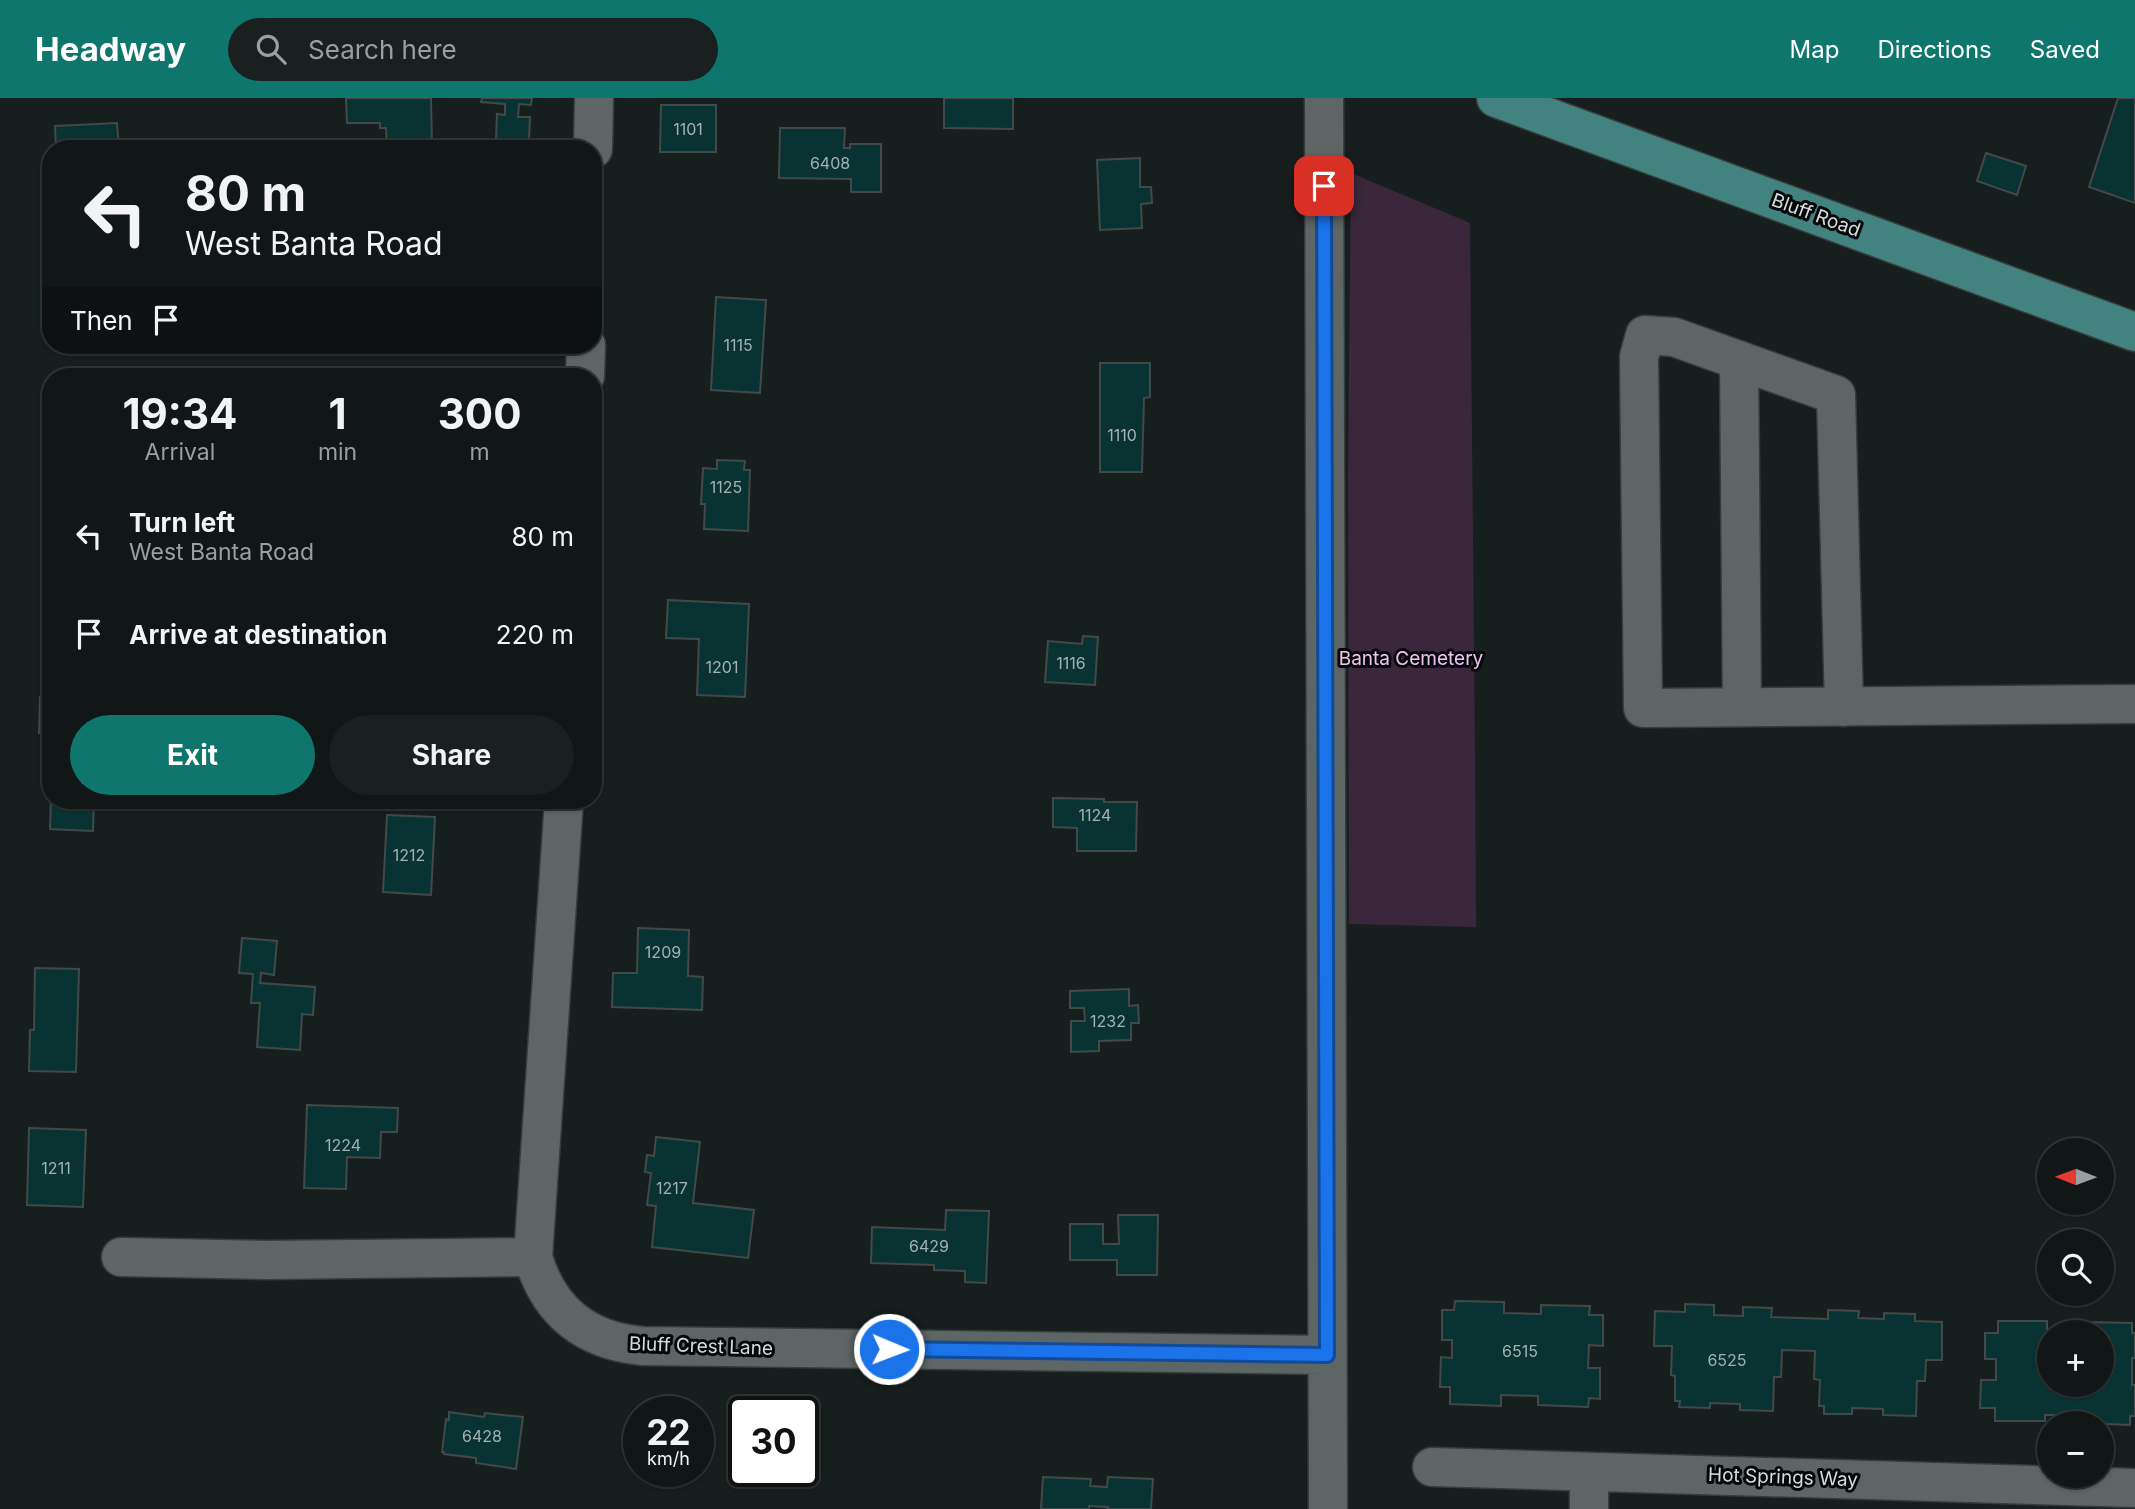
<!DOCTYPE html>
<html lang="en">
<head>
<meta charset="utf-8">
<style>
	body { margin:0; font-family:Inter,sans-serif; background:#1a1f1f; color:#f1f3f6; height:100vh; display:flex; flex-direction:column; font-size:26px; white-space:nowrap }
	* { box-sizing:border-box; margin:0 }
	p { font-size:23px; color:#9c9fa1 }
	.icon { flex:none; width:38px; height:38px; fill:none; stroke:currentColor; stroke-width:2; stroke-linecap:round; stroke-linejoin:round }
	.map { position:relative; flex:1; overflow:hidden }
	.details { position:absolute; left:42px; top:270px; width:560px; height:441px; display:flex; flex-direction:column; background:#111616; border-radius:28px; box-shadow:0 2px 5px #0004,0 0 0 2px #303535 }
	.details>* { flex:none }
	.hud { position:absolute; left:42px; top:42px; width:560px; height:214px; border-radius:28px; box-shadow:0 2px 5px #0004,0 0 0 2px #303535; background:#111616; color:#f1f3f6; overflow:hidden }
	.needle { width:46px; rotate:271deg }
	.buttons { position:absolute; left:2037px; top:1040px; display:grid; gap:14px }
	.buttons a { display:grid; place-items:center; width:77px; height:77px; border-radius:50%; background:#111616; box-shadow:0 2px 5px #0004,0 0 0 2px #303535; font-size:35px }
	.speed { position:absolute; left:623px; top:1298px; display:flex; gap:14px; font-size:35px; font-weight:700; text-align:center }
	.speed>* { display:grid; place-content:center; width:91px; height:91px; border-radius:50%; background:#111616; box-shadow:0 2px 5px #0004,0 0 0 2px #303535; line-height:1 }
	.speed small { font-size:18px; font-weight:400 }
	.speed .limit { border:4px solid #111; border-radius:10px; background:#fff; color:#111 }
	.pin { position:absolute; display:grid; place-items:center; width:60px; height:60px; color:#fff; margin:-30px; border-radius:14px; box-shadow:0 4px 10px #0006 }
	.me { position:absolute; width:77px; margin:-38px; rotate:91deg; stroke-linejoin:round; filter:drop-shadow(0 0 5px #0008) }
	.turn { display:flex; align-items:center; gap:24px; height:147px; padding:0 28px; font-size:32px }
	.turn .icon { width:91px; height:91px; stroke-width:2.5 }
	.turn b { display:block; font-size:49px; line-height:60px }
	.then { display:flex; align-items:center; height:66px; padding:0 28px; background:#0003; gap:14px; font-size:26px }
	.eta { display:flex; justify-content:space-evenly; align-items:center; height:119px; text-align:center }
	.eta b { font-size:42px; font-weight:700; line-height:49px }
	.cta { display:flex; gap:14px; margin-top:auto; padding:14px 28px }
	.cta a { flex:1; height:80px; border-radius:42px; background:#0f766e; color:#fff; font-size:28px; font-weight:700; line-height:80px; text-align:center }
	.cta a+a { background:#1a1f1f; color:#f1f3f6 }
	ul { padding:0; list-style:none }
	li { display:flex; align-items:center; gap:21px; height:98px; padding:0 28px }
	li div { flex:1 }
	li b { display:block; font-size:26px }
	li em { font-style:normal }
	header { display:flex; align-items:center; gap:42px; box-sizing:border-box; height:98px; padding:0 35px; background:#0f766e; color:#fff }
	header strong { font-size:33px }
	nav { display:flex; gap:38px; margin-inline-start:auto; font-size:24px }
	.search { width:490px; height:63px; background:#1a1f1f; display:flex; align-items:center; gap:18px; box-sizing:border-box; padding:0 24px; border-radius:38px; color:#9c9fa1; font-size:26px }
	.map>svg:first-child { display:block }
</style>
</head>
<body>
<header>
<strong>Headway</strong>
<div class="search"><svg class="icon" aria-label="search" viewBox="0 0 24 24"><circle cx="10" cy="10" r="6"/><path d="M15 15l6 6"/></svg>Search here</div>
<nav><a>Map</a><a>Directions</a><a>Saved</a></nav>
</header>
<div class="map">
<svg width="2135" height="1411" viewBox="0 0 2135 1411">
	<rect width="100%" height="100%" fill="#171e1e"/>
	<path fill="#3b273b" d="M1351 75 1470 125C1472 359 1475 594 1476 829L1349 826 1348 375Z"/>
	<path fill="#093332" stroke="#424a49" stroke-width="2" fill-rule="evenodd" d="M346 0H431L432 50 387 51 386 30H380V25H347Z
		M482 0H532L531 7 519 6 518 19H530L529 42 496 41 497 16 505 17V6L481 4Z
		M944 0H1013V31L944 30Z
		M2118 0H2135V105L2089 89Z
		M661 7H716V54H660Z
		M117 25 119 51H56L55 28Z
		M780 30H845L844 50H850V46H881V94H851V81L779 80Z
		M1986 55 2026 68 2017 97 1977 83Z
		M1140 60V89H1151L1152 105 1141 106 1142 130 1100 132 1097 62Z
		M716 199 766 202 760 295 711 292Z
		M1100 265H1150V299L1144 300 1142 374H1100Z
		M717 362 745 363 744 372H750L748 433 704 431 705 406H701L703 370 717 371Z
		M668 502 749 506 745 599 697 597 699 541 666 540Z
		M1083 538 1098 539 1095 587 1045 584 1048 543 1082 546Z
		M40 599H51V636L39 635Z
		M1053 700 1104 701V704H1137L1136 753H1077V730L1053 729Z
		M51 702H94L93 733 50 731Z
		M387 717 435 719 431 797 383 794Z
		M638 830 689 832 688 878 703 879 702 912 612 909 613 875H637Z
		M242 840 277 843 274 877 261 875 260 885 315 889 313 917 302 916 300 952 257 949 260 905H251L253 876 239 875Z
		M35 870 79 871 76 974 29 973 30 932H34Z
		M1129 891V908L1138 907 1139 925H1131V942L1099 943V953L1071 954V923H1085L1084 910H1070V893Z
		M307 1007 398 1010 397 1034H381L380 1060 347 1059 346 1091 304 1090Z
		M29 1030 86 1032 83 1109 27 1107Z
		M656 1039 700 1044 693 1105 754 1112 748 1160 652 1149 656 1108 647 1107 651 1075 645 1074 647 1057 654 1058Z
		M946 1112 989 1113 986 1185 965 1184V1173L934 1172V1167L871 1165 872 1129 945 1132Z
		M1118 1117H1158L1157 1177H1117V1162H1070V1126H1103V1146H1119Z
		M1455 1203 1504 1204V1215L1541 1216V1207L1590 1208 1589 1217H1603V1248L1589 1247 1588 1270H1600V1301L1589 1300 1588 1309 1538 1307V1298L1501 1297V1308L1450 1306V1289H1440L1441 1259 1452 1260V1242H1442V1212H1454Z
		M1685 1206 1714 1207V1217L1743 1218V1209L1772 1210 1771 1219 1828 1221V1212L1859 1213 1858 1220 1884 1221V1215L1915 1216V1223L1942 1224V1262H1926L1925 1283H1917L1916 1318 1883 1317V1311L1852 1310V1316H1824V1308H1819L1820 1282 1814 1281 1815 1253 1782 1252 1781 1279H1774L1773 1313 1740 1312V1306L1710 1305V1310L1679 1309 1680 1303H1675V1278L1671 1277 1672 1248H1654L1655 1213 1685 1214Z
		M1998 1223H2047V1232L2084 1233 2085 1224 2132 1225V1235H2135V1260H2132V1287H2135V1318H2130V1327L2080 1325V1317H2045V1323H1995V1310H1980L1981 1282H1996V1261H1985V1235H1998ZM2049 1234H2102V1286H2049Z
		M449 1314 484 1319 485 1315 523 1319 516 1371 476 1365V1360L444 1356V1354H442L446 1321 449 1322Z
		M1043 1379 1091 1381 1090 1388 1107 1389 1108 1379 1153 1381 1151 1411H1107L1108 1409 1089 1408V1411H1041Z"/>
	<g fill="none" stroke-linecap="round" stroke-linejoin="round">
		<defs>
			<path id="minor" d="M1324 0 1328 1411
				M593 51 594 0
				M1739 262 1742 609
				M585 278 586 247
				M1844 609 1836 297 1674 239 1645 237 1639 259 1643 610C1807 608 1971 608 2135 606
				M564 702 533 1159C549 1214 586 1243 643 1248L1327 1257
				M121 1159 266 1162 533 1159
				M1432 1369 2135 1390
				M1589 1374V1411"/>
			<path id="major" d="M1496 0 2135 234"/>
		</defs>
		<use href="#minor" stroke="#363b3b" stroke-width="41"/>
		<use href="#major" stroke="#363b3b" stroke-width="41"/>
		<use href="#minor" stroke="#5e6665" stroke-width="38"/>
		<use href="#major" stroke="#42827f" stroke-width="38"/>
	</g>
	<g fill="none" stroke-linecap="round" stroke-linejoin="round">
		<defs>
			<path id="route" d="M889 1251 1327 1257 1324 88"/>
		</defs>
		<use href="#route" stroke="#114b97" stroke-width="18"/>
		<use href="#route" stroke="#1a73e8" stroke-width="12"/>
	</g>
	<g text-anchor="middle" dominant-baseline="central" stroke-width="6" stroke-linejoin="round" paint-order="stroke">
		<g font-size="16" fill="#a3b1b1">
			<text x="688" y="31">1101</text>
			<text x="830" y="65">6408</text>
			<text x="738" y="247">1115</text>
			<text x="1122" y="337">1110</text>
			<text x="726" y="389">1125</text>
			<text x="1071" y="565">1116</text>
			<text x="722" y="569">1201</text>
			<text x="1095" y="717">1124</text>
			<text x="409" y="757">1212</text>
			<text x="663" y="854">1209</text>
			<text x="1108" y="923">1232</text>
			<text x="343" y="1047">1224</text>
			<text x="56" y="1070">1211</text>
			<text x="672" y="1090">1217</text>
			<text x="929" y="1148">6429</text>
			<text x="1520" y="1253">6515</text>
			<text x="1727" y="1262">6525</text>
			<text x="482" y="1338">6428</text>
		</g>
		<g font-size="19" fill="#d6dbdb" stroke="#050808">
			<text transform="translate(1816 117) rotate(20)">Bluff Road</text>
			<text transform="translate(701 1248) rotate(2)">Bluff Crest Lane</text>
			<text transform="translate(1783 1379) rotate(2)">Hot Springs Way</text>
		</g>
		<g font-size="19" fill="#f3c1f3" stroke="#050808">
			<text x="1411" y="560">Banta Cemetery</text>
		</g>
	</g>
</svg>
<div class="buttons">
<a><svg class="needle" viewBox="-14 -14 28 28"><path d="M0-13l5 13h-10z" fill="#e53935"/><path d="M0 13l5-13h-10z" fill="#9c9fa1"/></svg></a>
<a><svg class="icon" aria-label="search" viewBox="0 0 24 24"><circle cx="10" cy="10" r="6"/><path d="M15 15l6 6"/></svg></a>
<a>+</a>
<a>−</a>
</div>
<div class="speed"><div>22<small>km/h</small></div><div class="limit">30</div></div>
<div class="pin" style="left:1324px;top:88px;background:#d93025"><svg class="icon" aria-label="arrive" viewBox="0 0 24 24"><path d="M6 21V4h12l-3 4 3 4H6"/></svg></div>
<svg class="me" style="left:889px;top:1251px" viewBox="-20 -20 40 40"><circle r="17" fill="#1a73e8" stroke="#fff" stroke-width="3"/><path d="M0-11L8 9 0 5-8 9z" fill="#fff"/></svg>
<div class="hud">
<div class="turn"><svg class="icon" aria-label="left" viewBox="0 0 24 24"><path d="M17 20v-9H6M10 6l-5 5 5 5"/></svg><div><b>80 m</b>West Banta Road</div></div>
<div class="then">Then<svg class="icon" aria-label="arrive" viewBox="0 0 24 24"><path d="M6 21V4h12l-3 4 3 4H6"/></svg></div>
</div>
<section class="details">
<div class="eta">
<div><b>19:34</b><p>Arrival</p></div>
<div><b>1</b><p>min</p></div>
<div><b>300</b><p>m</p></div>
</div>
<ul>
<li><svg class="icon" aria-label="left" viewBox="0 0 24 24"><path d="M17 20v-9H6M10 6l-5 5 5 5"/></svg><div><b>Turn left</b><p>West Banta Road</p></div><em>80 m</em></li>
<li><svg class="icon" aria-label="arrive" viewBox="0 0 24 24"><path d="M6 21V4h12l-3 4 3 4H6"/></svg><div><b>Arrive at destination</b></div><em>220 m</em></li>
</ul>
<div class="cta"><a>Exit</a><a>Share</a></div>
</section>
</div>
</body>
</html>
